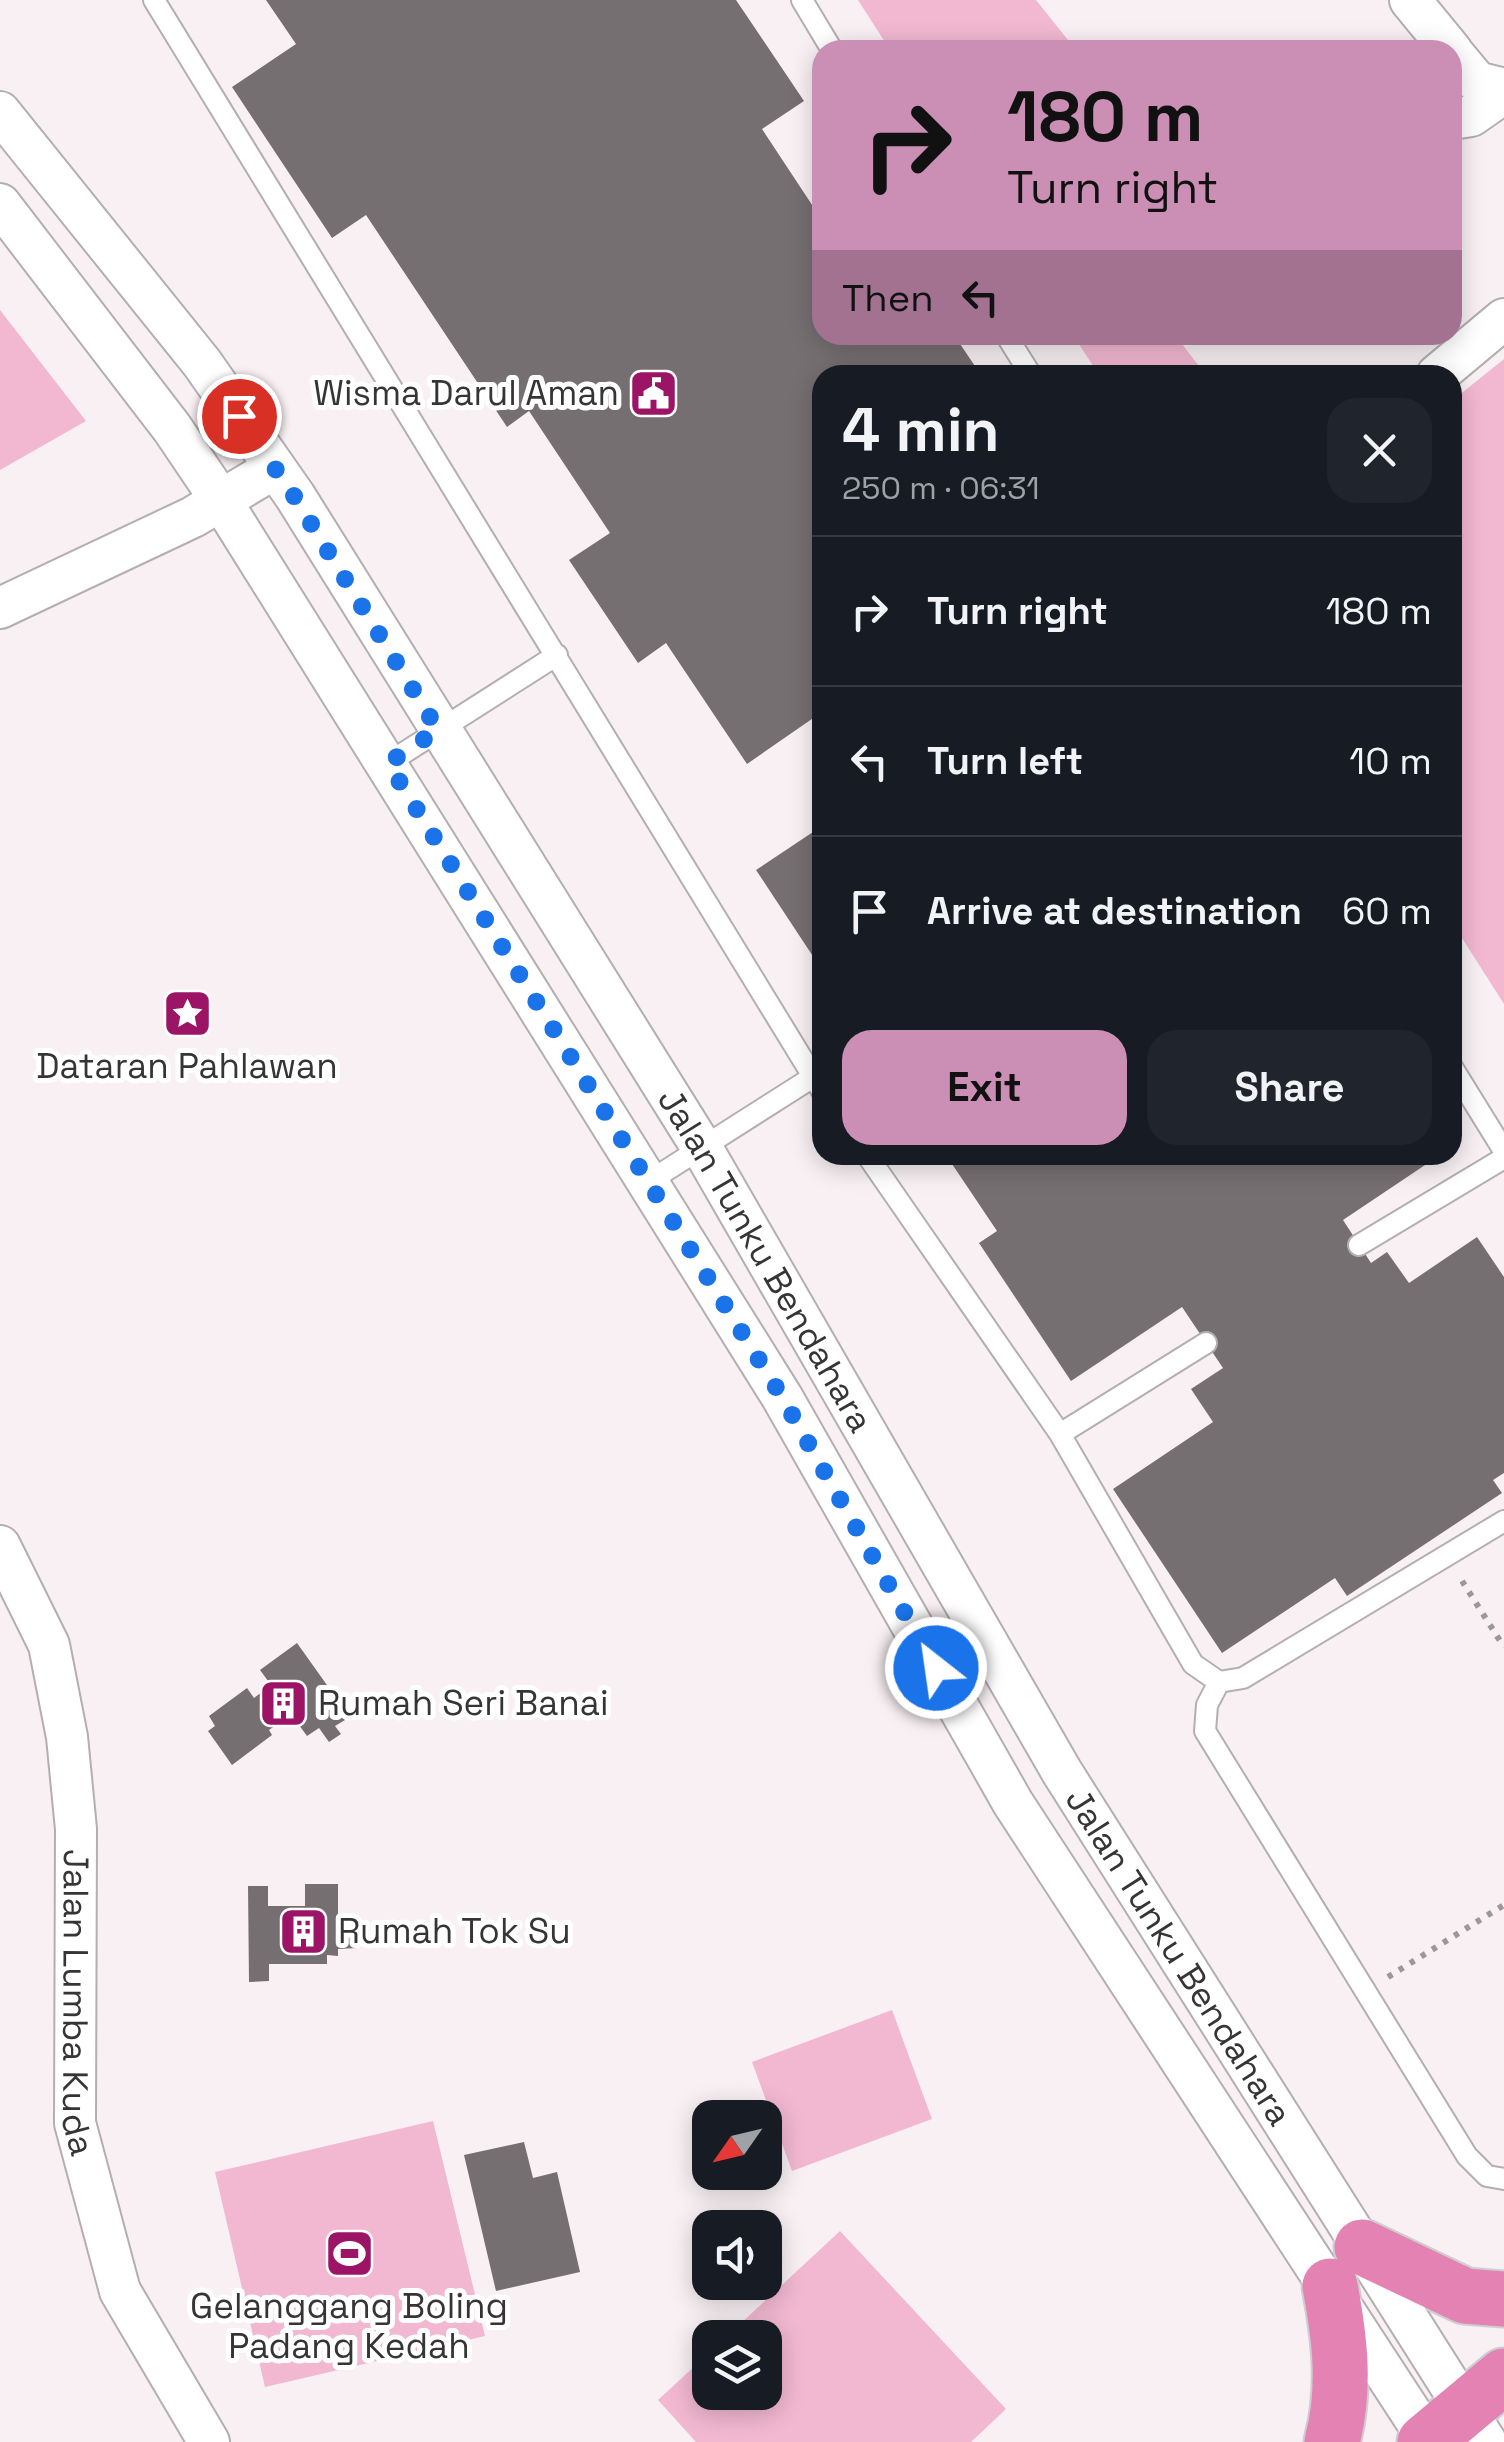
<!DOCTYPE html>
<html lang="en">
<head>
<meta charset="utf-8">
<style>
	body { margin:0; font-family:"Space Grotesk",sans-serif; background:#20242c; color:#f1f3f6; height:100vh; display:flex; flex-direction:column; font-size:38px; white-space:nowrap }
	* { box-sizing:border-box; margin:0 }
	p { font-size:32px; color:#9ea1a6 }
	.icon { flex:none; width:55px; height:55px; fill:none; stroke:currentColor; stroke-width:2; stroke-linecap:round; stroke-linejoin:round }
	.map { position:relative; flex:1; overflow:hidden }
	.side { position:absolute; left:812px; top:365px; width:650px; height:800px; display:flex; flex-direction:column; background:#171b24; border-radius:30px; box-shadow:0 5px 25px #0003 }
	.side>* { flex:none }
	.hud { position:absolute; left:812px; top:40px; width:650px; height:305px; border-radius:30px; box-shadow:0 5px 25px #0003; background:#cb8fb5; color:#111; overflow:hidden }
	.needle { width:65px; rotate:236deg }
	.fabs { position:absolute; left:692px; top:2100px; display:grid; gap:20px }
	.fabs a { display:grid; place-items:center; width:90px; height:90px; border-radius:20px; background:#171b24; box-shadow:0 5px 25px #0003; font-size:50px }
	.pin { position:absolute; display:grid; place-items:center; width:85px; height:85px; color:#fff; margin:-42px; border:5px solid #fff; border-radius:50%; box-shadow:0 2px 10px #0007 }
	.me { position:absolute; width:110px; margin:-55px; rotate:330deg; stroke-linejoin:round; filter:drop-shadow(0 0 8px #0008) }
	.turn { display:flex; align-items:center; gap:35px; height:210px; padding:0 30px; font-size:45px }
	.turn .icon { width:130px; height:130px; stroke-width:2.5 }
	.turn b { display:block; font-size:70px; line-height:85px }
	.then { display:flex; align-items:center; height:95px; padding:0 30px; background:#0003; gap:20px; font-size:38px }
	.round { display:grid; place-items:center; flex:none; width:105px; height:105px; border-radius:30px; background:#20242c }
	.summary { display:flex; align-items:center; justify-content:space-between; height:170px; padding:0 30px }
	h1 { font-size:60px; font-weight:700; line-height:75px }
	.button { display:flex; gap:20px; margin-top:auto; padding:20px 30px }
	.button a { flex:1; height:115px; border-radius:30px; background:#cb8fb5; color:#111; font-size:40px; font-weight:700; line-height:115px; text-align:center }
	.button a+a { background:#20242c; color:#f1f3f6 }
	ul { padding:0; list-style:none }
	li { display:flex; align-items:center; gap:30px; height:150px; padding:0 30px; border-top:2px solid #363941 }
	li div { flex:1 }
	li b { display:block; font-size:38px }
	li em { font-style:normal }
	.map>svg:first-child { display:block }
</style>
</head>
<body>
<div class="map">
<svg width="1504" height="2442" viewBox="0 0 1504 2442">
	<rect width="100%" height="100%" fill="#f8f0f3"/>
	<path fill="#f2b8d1" d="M858 0H1036L1076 50H890Z
		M0 310 86 421 0 470Z
		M1073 335H1175L1206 375H1099Z
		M1504 359V1004L1453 924V400Z
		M892 2010 932 2119 792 2171 752 2062Z
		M433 2121 485 2336 265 2387 215 2172Z
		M840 2231 1006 2409 971 2442H696L658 2400 710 2352V2392H765V2338L726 2337Z"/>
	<path fill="#766f72" d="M266 0H736L804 101 762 129 822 220V335H899L906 344 920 335H954L981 375H822V712L747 764 666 643 638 663 569 560 610 533 529 411 507 427 366 215 332 238 232 87 296 44Z
		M822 826V970L756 870Z
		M946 1155H1440L1343 1220 1371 1263 1387 1252 1409 1283 1477 1237 1504 1277V1473L1493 1480 1502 1493 1347 1596 1335 1578 1222 1653 1113 1489 1213 1422 1191 1389 1223 1368 1182 1307 1071 1381 979 1243 997 1231Z
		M297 1643 344 1709 340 1713 345 1720 335 1726 341 1734 329 1742 319 1728 307 1736 291 1714 269 1730 272 1735 232 1765 208 1731 215 1726 209 1716 247 1688 254 1698 271 1685 260 1670Z
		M305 1884H338V1915L357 1914V1948L338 1949V1956L327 1955V1964H269V1981L249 1982 248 1886H268V1906H305Z
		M524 2142 533 2178 557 2172 580 2272 496 2291 464 2155Z"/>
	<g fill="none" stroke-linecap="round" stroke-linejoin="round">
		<defs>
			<path id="service" d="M154 0 822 1091
				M802 0 832 50
				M1006 335 1031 375
				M388 763 557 655
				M1452 1067 1504 1151
				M867 1155 1060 1434 1193 1664 1219 1682 1243 1678 1504 1521
				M648 1182 813 1077
				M1359 1245 1504 1158
				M1060 1434 1206 1343
				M1219 1682 1207 1705 1205 1731 1467 2156 1487 2176 1504 2179"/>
			<g id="minor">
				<path d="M1410 0 1451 50"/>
				<path d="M1452 52 1477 82 1504 89"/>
				<path id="s1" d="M0 112 202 363 295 496 702 1148 1062 1772 1486 2442"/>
				<path d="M1452 119 1471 116 1504 93"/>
				<path d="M0 204 172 428 222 502 782 1397 1013 1803 1430 2442"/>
				<path d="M1437 375 1504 319"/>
				<path d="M0 608 193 517 275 468"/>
				<path id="s2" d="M0 1546 49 1645 67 1737 76 1829 75 2123 120 2291 209 2442"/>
			</g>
			<path id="trunk" d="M1362 2247 1465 2296 1504 2299
				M1330 2286C1340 2339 1346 2389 1332 2442
				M1425 2442 1504 2376"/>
		</defs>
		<use href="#service" stroke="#b5aeb1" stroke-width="24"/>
		<use href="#minor" stroke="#b5aeb1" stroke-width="44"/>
		<use href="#trunk" stroke="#cfcecf" stroke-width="59"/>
		<path stroke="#9c9799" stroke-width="6" stroke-dasharray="5 8" stroke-linecap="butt" d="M1462 1581 1504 1647
			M1388 1977 1504 1905"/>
		<use href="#service" stroke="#fff" stroke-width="20"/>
		<use href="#minor" stroke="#fff" stroke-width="40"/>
		<use href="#trunk" stroke="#e382b3" stroke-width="55"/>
	</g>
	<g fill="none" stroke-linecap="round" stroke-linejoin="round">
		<path stroke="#1a73e8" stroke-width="18" stroke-dasharray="0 32.4" d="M239 416 294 496 438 730 388 763 782 1397 936 1668"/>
	</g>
	<defs>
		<symbol id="civic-square" viewBox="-11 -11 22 22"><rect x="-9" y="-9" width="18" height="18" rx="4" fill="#9c1465" stroke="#fff"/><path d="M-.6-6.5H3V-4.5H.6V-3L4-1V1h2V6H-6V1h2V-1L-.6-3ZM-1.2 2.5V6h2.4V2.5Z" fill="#fff"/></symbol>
		<symbol id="sight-square" viewBox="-11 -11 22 22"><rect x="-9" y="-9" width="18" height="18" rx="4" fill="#9c1465" stroke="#fff"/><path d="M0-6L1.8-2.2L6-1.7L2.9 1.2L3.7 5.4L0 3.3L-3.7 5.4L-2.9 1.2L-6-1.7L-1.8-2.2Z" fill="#fff"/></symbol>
		<symbol id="building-square" viewBox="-11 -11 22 22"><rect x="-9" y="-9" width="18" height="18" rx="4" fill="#9c1465" stroke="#fff"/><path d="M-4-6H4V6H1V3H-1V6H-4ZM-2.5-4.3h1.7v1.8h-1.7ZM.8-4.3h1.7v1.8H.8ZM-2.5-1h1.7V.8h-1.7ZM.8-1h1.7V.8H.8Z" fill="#fff"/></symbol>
		<symbol id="stadium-square" viewBox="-11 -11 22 22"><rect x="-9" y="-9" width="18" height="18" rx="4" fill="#9c1465" stroke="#fff"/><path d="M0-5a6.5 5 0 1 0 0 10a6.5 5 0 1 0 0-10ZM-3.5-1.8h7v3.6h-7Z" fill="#fff"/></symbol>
	</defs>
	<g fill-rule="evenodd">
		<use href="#civic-square" x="626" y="366" width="55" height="55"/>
		<use href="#sight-square" x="160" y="986" width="55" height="55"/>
		<use href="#building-square" x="256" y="1676" width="55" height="55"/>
		<use href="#building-square" x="276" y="1904" width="55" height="55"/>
		<use href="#stadium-square" x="322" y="2226" width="55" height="55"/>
	</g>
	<g text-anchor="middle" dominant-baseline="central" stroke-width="10" stroke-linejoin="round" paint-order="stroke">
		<g font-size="35" fill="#373435" stroke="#fff">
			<text x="619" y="393" text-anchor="end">Wisma Darul Aman</text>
			<text x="187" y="1066">Dataran Pahlawan</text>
			<text x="318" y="1703" text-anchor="start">Rumah Seri Banai</text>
			<text x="338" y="1931" text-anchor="start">Rumah Tok Su</text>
			<text x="349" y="2306">Gelanggang Boling<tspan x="349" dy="40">Padang Kedah</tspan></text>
		</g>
		<g font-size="35" fill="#373435" stroke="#fff">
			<text stroke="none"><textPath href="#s1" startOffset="1382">Jalan Tunku Bendahara</textPath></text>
			<text stroke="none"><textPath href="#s1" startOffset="2192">Jalan Tunku Bendahara</textPath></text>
			<text stroke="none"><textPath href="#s2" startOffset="470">Jalan Lumba Kuda</textPath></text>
		</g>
	</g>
</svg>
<div class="fabs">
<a><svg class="needle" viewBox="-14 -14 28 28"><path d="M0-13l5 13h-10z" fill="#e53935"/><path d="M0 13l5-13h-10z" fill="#9ea1a6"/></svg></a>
<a><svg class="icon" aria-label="sound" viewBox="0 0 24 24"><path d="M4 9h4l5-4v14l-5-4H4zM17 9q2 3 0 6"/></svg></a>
<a><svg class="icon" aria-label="layers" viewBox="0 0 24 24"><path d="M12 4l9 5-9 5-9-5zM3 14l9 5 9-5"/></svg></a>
</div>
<div class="pin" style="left:239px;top:416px;background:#d93025"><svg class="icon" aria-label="arrive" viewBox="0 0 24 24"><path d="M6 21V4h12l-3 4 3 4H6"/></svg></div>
<svg class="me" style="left:936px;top:1668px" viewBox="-20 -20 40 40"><circle r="17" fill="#1a73e8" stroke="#fff" stroke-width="3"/><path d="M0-11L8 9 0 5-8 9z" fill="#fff"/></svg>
<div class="hud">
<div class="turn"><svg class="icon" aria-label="right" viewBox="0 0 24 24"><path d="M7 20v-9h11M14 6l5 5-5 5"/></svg><div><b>180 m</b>Turn right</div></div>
<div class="then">Then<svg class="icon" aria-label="left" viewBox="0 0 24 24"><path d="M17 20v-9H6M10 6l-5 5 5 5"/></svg></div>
</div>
<section class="side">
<div class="summary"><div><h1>4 min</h1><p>250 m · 06:31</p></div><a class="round"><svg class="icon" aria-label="close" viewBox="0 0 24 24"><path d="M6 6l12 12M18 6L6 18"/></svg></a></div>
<ul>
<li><svg class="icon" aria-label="right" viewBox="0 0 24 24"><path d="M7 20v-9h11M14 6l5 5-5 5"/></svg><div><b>Turn right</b></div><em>180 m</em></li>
<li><svg class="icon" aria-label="left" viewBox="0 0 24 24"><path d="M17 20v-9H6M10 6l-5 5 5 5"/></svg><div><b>Turn left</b></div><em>10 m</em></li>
<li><svg class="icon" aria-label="arrive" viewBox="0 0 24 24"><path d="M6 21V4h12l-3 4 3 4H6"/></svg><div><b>Arrive at destination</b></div><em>60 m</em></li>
</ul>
<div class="button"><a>Exit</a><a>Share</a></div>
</section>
</div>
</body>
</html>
